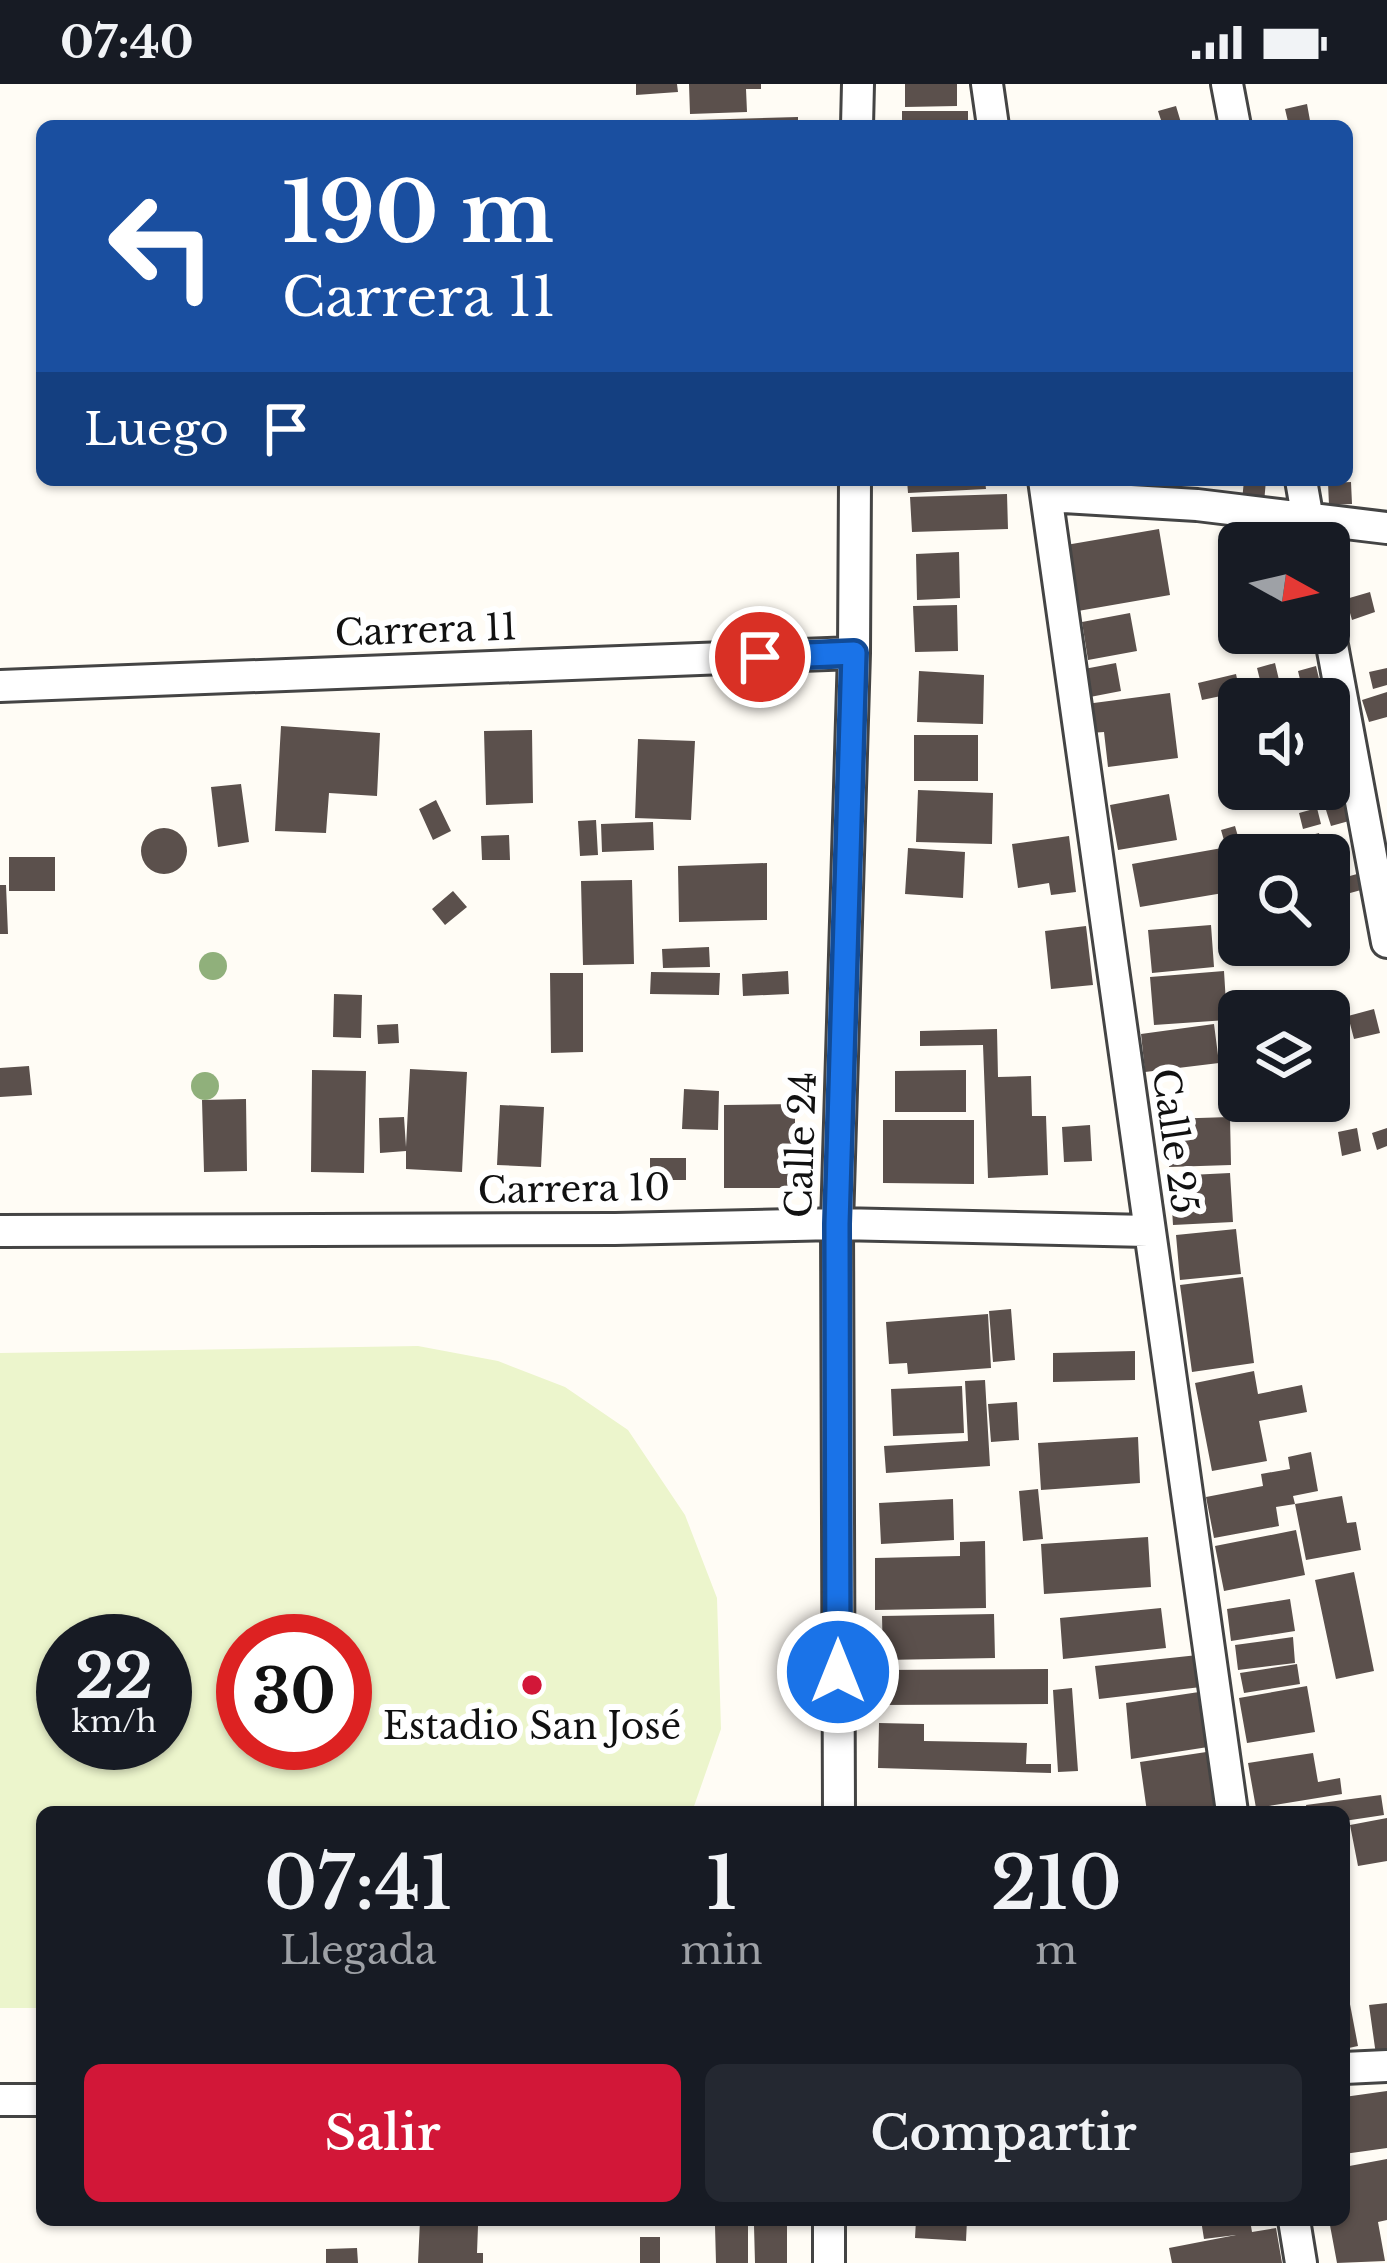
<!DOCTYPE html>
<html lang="es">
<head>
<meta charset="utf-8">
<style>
	body { margin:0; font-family:"Libre Baskerville",serif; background:#242831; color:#f1f3f6; height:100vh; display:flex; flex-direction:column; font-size:45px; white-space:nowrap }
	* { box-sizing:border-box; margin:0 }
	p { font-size:39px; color:#9ea1a6 }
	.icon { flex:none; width:66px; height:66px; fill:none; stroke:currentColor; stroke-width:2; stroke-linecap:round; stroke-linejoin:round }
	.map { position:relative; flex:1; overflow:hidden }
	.side { position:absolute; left:36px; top:1722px; width:1314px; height:420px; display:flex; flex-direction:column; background:#171b24; border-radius:18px; box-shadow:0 3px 9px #0004 }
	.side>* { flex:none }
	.banner { position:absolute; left:36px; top:36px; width:1317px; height:366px; border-radius:18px; box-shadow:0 3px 9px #0004; background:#1a4fa0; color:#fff; overflow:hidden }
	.needle { width:78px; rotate:98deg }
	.controls { position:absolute; left:1218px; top:438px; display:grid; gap:24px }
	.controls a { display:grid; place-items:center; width:132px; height:132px; border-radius:18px; background:#171b24; box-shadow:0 3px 9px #0004; font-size:60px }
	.speed { position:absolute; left:36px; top:1530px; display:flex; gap:24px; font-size:60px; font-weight:700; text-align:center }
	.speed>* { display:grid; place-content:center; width:156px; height:156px; border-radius:50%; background:#171b24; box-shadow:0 3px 9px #0004; line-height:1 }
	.speed small { font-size:30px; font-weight:400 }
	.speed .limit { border:18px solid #d22; background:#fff; color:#111 }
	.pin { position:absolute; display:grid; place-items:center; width:102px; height:102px; color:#fff; margin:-51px; border:6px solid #fff; border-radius:50%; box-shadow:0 3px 12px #0007 }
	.me { position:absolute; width:132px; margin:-66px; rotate:0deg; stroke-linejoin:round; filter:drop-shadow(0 0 9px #0008) }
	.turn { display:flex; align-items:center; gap:42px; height:252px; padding:0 48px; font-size:54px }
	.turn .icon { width:156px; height:156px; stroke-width:2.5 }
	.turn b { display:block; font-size:84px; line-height:102px }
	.then { display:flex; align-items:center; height:114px; padding:0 48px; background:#0003; gap:24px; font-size:45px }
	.eta { display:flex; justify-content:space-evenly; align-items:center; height:204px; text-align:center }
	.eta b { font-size:72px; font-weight:600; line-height:84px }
	.cta { display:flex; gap:24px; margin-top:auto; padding:24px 48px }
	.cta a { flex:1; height:138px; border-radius:18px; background:#d21738; color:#fff; font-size:48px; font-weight:600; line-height:138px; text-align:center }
	.cta a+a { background:#242831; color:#f1f3f6 }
	.status { display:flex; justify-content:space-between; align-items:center; height:84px; padding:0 60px; background:#171b24; direction:ltr }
	.status svg { height:33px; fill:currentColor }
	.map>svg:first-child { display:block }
</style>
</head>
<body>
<div class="status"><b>07:40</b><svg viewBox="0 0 49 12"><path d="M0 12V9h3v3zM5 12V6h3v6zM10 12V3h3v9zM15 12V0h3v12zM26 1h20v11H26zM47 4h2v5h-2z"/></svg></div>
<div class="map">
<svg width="1387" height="2179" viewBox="0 0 1387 2179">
	<rect width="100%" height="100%" fill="#fffcf5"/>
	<path fill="#ecf5cc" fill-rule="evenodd" d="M418 1262 498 1277 565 1303 628 1346 685 1431 717 1514 721 1645 692 1728H42V1924H0V1269ZM63 1557H165V1659H63ZM345 1557V1659H243V1557Z"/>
	<path fill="#5b504c" d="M636 0H677L678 8 636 11Z
		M689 0H761V5H746L747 28 690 30Z
		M905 0H957V22L905 23Z
		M1307 20 1311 42H1289L1285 25Z
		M1176 22 1182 42H1163L1158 27Z
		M902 27H968V42H902Z
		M798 33V42H696V36Z
		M907 396H985L986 405 908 409Z
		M1244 396H1266L1264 419 1242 417Z
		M1351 398 1352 420 1329 421 1328 399Z
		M1007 410 1008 445 912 448 910 413Z
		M1159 445 1170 511 1078 527 1066 461Z
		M959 468 960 514 917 516 916 470Z
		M1370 508 1375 528 1352 536 1346 515Z
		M957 521 958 567 915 568 913 522Z
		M1130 529 1137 567 1088 576 1082 538Z
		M1116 579 1121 607 1090 613 1084 585Z
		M1275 579 1279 596 1261 600 1257 584Z
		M1316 582 1320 599 1302 604 1298 587Z
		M1387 584V601L1373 605 1369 588Z
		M919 587 984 591 983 640 917 638Z
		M1236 590 1240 608 1202 616 1198 599Z
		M1387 608V633L1369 638 1362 616Z
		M1170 609 1178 674 1108 683 1104 648 1090 649 1086 620Z
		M281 642 380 649 377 712 329 709 326 749 275 747Z
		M532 646 533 719 486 721 484 647Z
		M914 651H978V697H914Z
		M638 655 695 657 691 736 635 734Z
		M241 700 249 758 218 763 211 703Z
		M918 706 993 709 992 760 916 758Z
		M1169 710 1177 756 1118 766 1110 721Z
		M436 716 451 747 433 756 419 725Z
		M1345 721 1349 737 1331 742 1326 726Z
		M1317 724 1321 740 1303 745 1299 729Z
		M596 736 598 771 580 772 578 737Z
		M653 738 654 766 602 768 601 740Z
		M1235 742 1243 770 1229 774 1221 746Z
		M141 767a23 23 0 1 1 46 0a23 23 0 1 1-46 0Z
		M1319 749 1324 771H1309L1304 753Z
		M509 751 510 776H482L481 752Z
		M1069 752 1076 808 1051 811 1049 799 1018 804 1012 760Z
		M1346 763 1350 779 1332 783 1328 767Z
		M908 764 965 768 963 814 905 810Z
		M1222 764 1229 808 1140 823 1132 780Z
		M9 773H55V807H9Z
		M767 779V836L679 838 678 782Z
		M1357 790 1361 806 1343 811 1339 795Z
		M632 796 634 880 583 881 581 797Z
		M0 801H6L8 850H0Z
		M453 807 467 823 445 841 432 825Z
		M1211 841 1214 883 1152 889 1148 846Z
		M1086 842 1093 901 1051 905 1045 847Z
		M709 863 710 883 663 884 662 865Z
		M788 887 789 910 743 912 742 890Z
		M1224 887 1227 936 1154 941 1150 893Z
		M651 888 720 889 719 911 650 910Z
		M550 889H583V968L551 969Z
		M334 910 362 911 361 954 333 953Z
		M1374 925 1380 949 1354 955 1348 932Z
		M398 940 399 959 378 960 377 941Z
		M1214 940 1219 979 1145 988 1141 950Z
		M997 945 998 993 1031 992 1032 1032H1046L1048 1091 988 1094 983 961 920 962V947Z
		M29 982 32 1011 0 1013V984Z
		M410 985 467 988 462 1088 406 1085V1067L380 1069 379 1034 404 1033 406 1063Z
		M312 986 366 987 364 1089 311 1088Z
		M966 986V1028H895V987Z
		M684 1005 719 1007 718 1046 682 1045Z
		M246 1015 247 1087 204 1088 202 1016Z
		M795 1020V1104H724V1021Z
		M500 1021 544 1023 541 1083 497 1081Z
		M1230 1033 1231 1081 1169 1083 1167 1035Z
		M883 1036H974V1100L883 1099Z
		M1090 1041 1092 1077 1064 1078 1062 1043Z
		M1357 1044 1361 1067 1342 1072 1338 1048Z
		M1387 1044V1062L1377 1066 1372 1049Z
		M650 1074H686V1096H650Z
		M1230 1089 1233 1138 1173 1141 1170 1092Z
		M1236 1145 1241 1190 1180 1196 1176 1151Z
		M1243 1193 1254 1279 1192 1288 1180 1201Z
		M1011 1225 1015 1276 993 1278 989 1227Z
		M988 1230 991 1284 908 1290 907 1279 889 1280 886 1238Z
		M1135 1267V1296L1053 1298V1269Z
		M1254 1287 1258 1310 1302 1301 1307 1328 1259 1337 1267 1377 1212 1387 1195 1299Z
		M985 1296 990 1382 886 1389 884 1362 968 1357 965 1297Z
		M962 1302 964 1349 893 1352 891 1305Z
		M1017 1318 1019 1356 991 1358 988 1320Z
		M1138 1353 1140 1399 1041 1406 1038 1359Z
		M1311 1368 1318 1407 1293 1412 1295 1420 1276 1423 1279 1442 1214 1454 1206 1413 1263 1402 1261 1390 1290 1385 1288 1373Z
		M1038 1405 1043 1455 1023 1457 1019 1407Z
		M1342 1412 1347 1439 1356 1438 1361 1466 1306 1476 1295 1420Z
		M953 1415 954 1456 881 1460 879 1419Z
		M1296 1446 1305 1491 1224 1507 1215 1462Z
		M1148 1453 1151 1503 1044 1510 1041 1460Z
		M985 1457 986 1524 875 1526V1474L960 1472V1458Z
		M1354 1488 1374 1587 1336 1595 1315 1496Z
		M1290 1515 1295 1547 1231 1557 1227 1525Z
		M1161 1524 1166 1564 1063 1575 1060 1534Z
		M994 1530 995 1574 883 1576 882 1532Z
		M1293 1553 1295 1579 1238 1586 1235 1561Z
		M1198 1571 1201 1603 1099 1615 1095 1582Z
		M1297 1580 1300 1600 1244 1609 1240 1589Z
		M1048 1585V1620L879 1621 878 1586Z
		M1307 1602 1315 1648 1247 1659 1239 1614Z
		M1072 1604 1078 1687 1058 1688 1053 1606Z
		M1199 1608 1208 1663 1131 1675 1126 1619Z
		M879 1639 924 1640V1657L1027 1659 1026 1680H1051V1689L878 1684Z
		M1213 1667 1222 1723 1147 1728 1140 1678Z
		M1313 1669 1318 1698 1340 1694 1342 1710 1256 1724 1248 1679Z
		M1381 1711 1384 1731 1344 1737V1728H1307L1306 1721Z
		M1387 1734V1777L1358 1782 1350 1741Z
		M1349 1915 1358 1962 1344 1965V1916Z
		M1387 1919V1970L1376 1971 1369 1921Z
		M1387 2007V2064L1344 2070V2013Z
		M1387 2075V2136L1378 2138 1385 2177 1337 2179 1329 2136H1344V2083Z
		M420 2136 478 2142 477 2169H483V2179H418Z
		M916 2136H967L966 2157 915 2154Z
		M1201 2136H1250L1252 2148 1276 2144 1282 2179H1172L1169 2164 1236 2151 1204 2155Z
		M715 2142H748V2179H716Z
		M754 2142H787V2179H755Z
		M640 2153H660V2179H640Z
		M357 2164 358 2179H326V2165Z"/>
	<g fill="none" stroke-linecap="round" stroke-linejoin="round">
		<defs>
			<path id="street" d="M987 0 993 42
				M1227 0 1235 42
				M857 42 858 0
				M1044 396 1232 1728
				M1301 396 1312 459
				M1047 412 1197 421 1387 444
				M1329 545 1387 858
				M0 602 854 569
				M0 1147 615 1145 837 1140 1148 1147
				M839 1728 837 1140 854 569 855 396
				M1344 1984 1387 1982
				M0 2016H42
				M829 2136V2179
				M1294 2136 1301 2179"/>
		</defs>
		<use href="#street" stroke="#444" stroke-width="36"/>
		<use href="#street" stroke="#fff" stroke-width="30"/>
	</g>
	<g fill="#90b07b">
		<circle cx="213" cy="882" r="14"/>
		<circle cx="205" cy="1002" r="14"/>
	</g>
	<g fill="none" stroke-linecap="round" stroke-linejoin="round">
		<defs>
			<path id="route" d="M760 573 854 569 837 1140 838 1588"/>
		</defs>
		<use href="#route" stroke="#114b97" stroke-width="30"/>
		<use href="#route" stroke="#1a73e8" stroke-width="21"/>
	</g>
	<circle fill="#d21738" stroke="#fff" stroke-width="4.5" cx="532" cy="1601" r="12"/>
	<g text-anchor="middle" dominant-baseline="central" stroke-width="12" stroke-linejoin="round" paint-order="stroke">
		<g font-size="36" fill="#111" stroke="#fff">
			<text transform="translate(426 546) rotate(-2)">Carrera 11</text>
			<text transform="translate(1175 1057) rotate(82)">Calle 25</text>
			<text transform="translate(801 1061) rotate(-88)">Calle 24</text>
			<text transform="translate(574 1105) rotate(-1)">Carrera 10</text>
		</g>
		<g font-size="36" fill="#111" stroke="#fff">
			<text x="532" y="1642">Estadio San José</text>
		</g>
	</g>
</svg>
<div class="controls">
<a><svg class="needle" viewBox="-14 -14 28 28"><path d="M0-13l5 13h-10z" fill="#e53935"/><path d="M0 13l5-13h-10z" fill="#9ea1a6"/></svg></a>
<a><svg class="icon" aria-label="sound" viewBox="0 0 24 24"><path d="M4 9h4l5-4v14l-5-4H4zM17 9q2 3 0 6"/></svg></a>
<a><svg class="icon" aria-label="search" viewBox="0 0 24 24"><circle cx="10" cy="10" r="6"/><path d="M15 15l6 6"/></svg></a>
<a><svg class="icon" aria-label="layers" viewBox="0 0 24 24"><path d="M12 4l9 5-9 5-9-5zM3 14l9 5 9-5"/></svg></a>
</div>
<div class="speed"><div>22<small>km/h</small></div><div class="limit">30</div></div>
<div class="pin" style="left:760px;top:573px;background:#d93025"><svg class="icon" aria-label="arrive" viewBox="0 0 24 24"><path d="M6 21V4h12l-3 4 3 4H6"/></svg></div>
<svg class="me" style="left:838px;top:1588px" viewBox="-20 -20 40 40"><circle r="17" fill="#1a73e8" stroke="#fff" stroke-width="3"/><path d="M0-11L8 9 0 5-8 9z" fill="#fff"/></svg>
<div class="banner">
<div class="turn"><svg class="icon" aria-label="left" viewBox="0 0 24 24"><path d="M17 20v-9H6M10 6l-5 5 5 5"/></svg><div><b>190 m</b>Carrera 11</div></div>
<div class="then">Luego<svg class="icon" aria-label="arrive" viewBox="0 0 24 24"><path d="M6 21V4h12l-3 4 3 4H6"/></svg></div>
</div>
<section class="side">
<div class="eta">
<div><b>07:41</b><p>Llegada</p></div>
<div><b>1</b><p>min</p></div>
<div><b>210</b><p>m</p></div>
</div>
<div class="cta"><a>Salir</a><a>Compartir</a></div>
</section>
</div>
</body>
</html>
